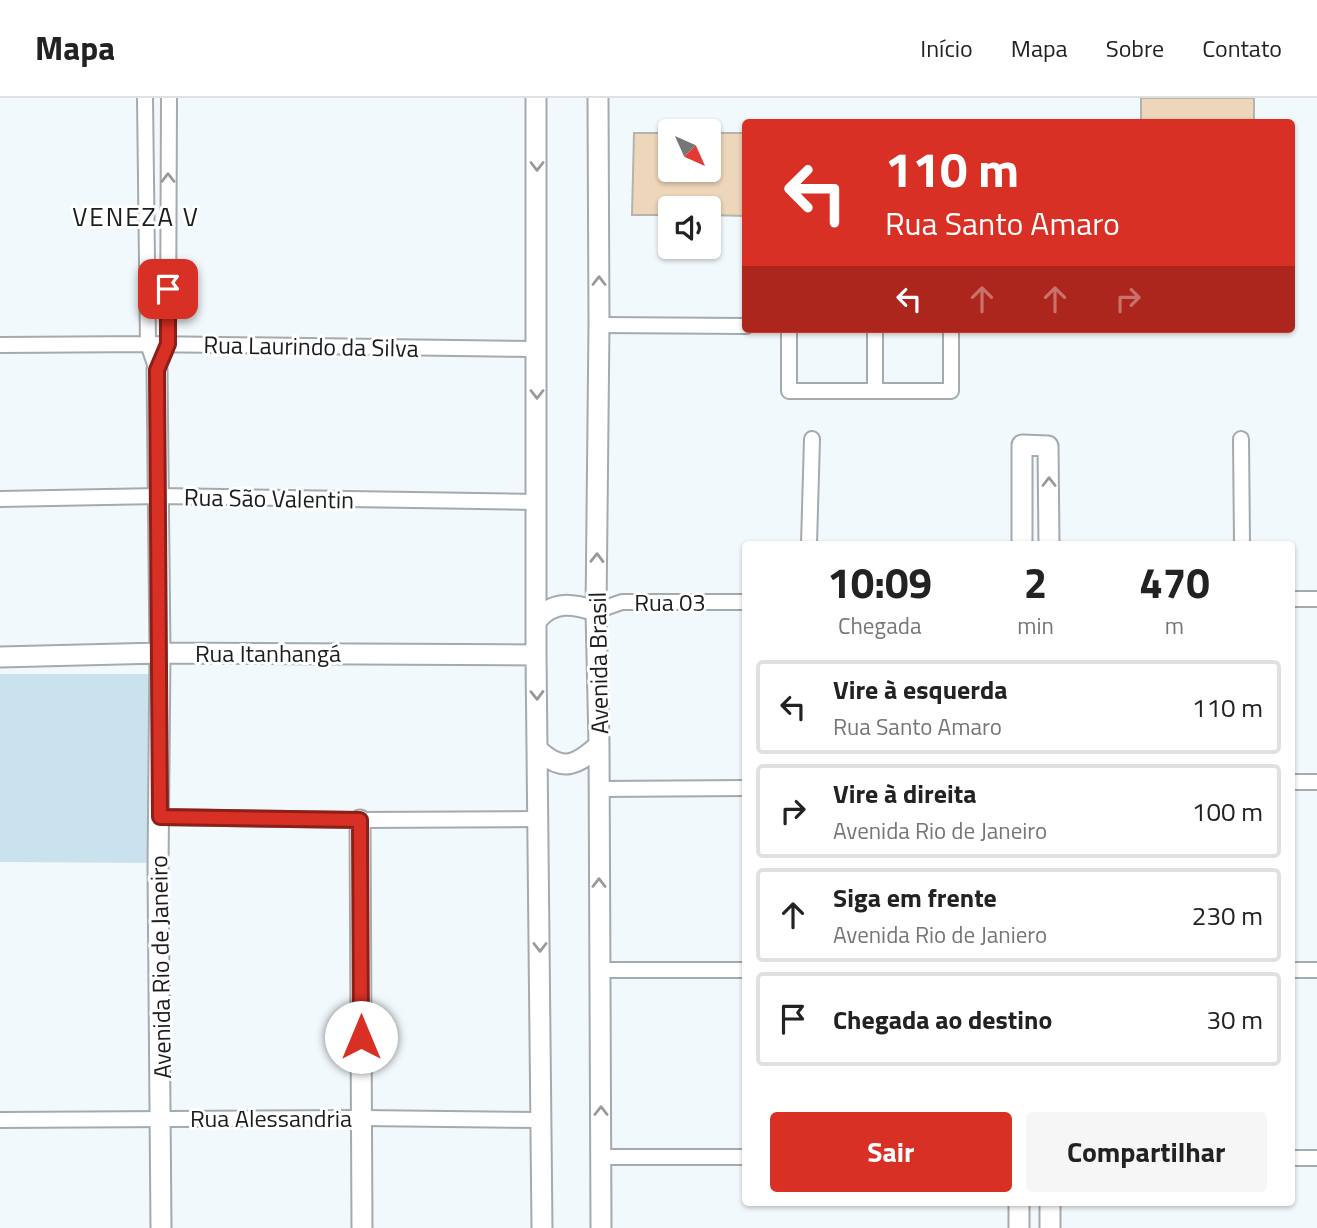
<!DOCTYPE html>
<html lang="pt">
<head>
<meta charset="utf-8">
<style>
	body { margin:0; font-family:"Titillium Web",sans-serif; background:#f6f6f6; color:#222; height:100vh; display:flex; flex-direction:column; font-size:26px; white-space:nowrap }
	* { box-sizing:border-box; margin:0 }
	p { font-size:23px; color:#767676 }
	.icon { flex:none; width:38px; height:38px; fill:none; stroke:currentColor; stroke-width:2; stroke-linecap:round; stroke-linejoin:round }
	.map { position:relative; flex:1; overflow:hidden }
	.details { position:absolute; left:742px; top:443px; width:553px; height:665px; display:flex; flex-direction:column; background:#fff; border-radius:7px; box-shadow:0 2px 5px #0004 }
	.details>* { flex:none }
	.top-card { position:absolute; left:742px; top:21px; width:553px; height:214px; border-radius:7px; box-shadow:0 2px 5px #0004; background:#d93025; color:#fff; overflow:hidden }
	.needle { width:46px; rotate:135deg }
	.tools { position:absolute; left:658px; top:21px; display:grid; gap:14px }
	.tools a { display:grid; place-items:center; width:63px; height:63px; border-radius:7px; background:#fff; box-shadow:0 2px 5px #0004; font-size:35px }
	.pin { position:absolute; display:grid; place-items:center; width:60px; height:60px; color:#fff; margin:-30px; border-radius:14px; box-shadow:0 4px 10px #0006 }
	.me { position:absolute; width:77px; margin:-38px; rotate:0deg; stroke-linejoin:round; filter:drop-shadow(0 0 5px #0008) }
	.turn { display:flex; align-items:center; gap:24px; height:147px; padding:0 28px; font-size:32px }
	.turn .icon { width:91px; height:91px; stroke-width:2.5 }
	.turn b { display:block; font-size:49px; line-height:60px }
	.lanes { display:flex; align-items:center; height:66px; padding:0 28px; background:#0003; justify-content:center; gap:35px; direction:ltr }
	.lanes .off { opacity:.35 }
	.eta { display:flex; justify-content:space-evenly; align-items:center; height:119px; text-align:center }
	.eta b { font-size:42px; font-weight:700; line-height:49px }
	.primary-button { display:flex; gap:14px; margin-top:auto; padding:14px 28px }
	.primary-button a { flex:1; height:80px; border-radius:7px; background:#d93025; color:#fff; font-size:28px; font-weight:700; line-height:80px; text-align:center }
	.primary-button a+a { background:#f6f6f6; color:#222 }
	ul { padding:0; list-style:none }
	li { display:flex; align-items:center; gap:21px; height:94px; margin:0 14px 10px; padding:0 14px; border:4px solid #e0e0e0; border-radius:7px }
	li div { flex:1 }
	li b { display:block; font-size:26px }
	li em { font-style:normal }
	header { display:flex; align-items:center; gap:42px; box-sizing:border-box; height:98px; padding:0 35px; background:#fff; border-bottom:2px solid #e0e0e0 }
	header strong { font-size:33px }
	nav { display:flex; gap:38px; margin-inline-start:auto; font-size:24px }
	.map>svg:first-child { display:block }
</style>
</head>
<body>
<header>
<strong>Mapa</strong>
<nav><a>Início</a><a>Mapa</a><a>Sobre</a><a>Contato</a></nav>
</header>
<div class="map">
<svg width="1317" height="1130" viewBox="0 0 1317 1130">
	<rect width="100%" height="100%" fill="#f2f9fc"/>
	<path fill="#cae2ed" d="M0 576H149L152 765 0 764Z"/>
	<path fill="#edd6b9" stroke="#b6b2ad" stroke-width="2" d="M1141 0H1254V24H1141Z
		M634 35H670V72H709V35H746V118L709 117V110H670V117H632Z"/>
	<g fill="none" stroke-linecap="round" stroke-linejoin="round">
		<defs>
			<path id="street" d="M145 0 148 246 157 272
				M599 227 746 228
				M789 231V293H951V231
				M875 231V293
				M0 247 148 246 537 251
				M157 272 168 246 169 0
				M1241 341 1242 446
				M0 401 159 398 538 404
				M809 446 812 341
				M1292 501H1317
				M596 513 622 504H746
				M1292 684H1317
				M599 691 746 690
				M160 719 360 722 539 721
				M600 872H746
				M1292 872H1317
				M0 1022 362 1020 541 1022
				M601 1059H746
				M1292 1060H1317"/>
			<path id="secondary" d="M536 0V557L542 1130
				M598 0 599 227 596 513 599 647 601 1130
				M157 272 160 555 158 770 161 1130
				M1022 446V347L1048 348 1049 446
				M537 522C554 502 573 506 596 513
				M0 559 160 555 536 557
				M538 652C563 675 577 667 599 647
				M360 722 362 1130
				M1019 1104V1130
				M1050 1130V1104"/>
		</defs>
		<use href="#street" stroke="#a4aaad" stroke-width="18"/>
		<use href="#secondary" stroke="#a4aaad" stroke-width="23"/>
		<use href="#street" stroke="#fff" stroke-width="14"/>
		<use href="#secondary" stroke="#fff" stroke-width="19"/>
	</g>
	<defs><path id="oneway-chevron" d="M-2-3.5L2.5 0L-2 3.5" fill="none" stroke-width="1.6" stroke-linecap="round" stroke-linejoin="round" transform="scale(1.75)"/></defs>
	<g stroke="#98999a">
		<use href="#oneway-chevron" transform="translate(537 68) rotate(90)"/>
		<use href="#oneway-chevron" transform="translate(168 80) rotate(-90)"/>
		<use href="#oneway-chevron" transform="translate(599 183) rotate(-90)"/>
		<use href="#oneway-chevron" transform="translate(537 296) rotate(90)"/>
		<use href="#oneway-chevron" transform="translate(1049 384) rotate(-90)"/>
		<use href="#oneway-chevron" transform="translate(597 460) rotate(-89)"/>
		<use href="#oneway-chevron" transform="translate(537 597) rotate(89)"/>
		<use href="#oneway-chevron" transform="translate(599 785) rotate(-90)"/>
		<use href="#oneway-chevron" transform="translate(540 849) rotate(90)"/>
		<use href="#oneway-chevron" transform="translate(601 1013) rotate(-90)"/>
	</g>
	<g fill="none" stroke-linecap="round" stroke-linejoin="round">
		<defs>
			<path id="route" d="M168 191V246L157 272 160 719 360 722 361 939"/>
		</defs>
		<use href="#route" stroke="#8d1f18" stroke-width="18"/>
		<use href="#route" stroke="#d93025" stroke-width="12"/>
	</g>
	<g text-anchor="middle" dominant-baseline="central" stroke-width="6" stroke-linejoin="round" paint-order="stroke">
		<g font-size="24" fill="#1b1d1e" stroke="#fff">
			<text transform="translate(311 248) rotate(1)">Rua Laurindo da Silva</text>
			<text transform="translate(269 400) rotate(1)">Rua São Valentin</text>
			<text x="670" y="504">Rua 03</text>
			<text x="268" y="555">Rua Itanhangá</text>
			<text transform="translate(598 565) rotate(-91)">Avenida Brasil</text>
			<text transform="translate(160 869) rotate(-91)">Avenida Rio de Janeiro</text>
			<text x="271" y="1020">Rua Alessandria</text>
		</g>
		<g font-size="26" letter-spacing="2" fill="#1b1d1e" stroke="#fff">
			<text x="136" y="118">VENEZA V</text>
		</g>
	</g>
</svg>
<div class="tools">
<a><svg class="needle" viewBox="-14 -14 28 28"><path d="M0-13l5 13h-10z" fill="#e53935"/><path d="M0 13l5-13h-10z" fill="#767676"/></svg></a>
<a><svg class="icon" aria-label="sound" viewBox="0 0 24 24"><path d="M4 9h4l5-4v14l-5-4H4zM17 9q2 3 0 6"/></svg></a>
</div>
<div class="pin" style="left:168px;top:191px;background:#d93025"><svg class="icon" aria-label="arrive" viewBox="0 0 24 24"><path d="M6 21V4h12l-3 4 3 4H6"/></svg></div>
<svg class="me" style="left:361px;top:939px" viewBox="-20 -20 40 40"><circle r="19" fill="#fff"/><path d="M0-13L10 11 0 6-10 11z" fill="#d93025"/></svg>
<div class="top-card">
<div class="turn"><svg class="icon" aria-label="left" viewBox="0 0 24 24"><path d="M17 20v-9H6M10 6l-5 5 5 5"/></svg><div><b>110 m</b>Rua Santo Amaro</div></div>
<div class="lanes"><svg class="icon" aria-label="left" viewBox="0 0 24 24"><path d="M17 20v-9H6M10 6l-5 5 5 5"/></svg><svg class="icon off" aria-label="ahead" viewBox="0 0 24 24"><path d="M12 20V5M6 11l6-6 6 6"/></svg><svg class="icon off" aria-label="ahead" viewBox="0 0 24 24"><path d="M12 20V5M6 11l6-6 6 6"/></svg><svg class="icon off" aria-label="right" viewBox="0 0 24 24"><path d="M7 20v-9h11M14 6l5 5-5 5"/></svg></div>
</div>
<section class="details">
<div class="eta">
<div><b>10:09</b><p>Chegada</p></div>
<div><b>2</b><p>min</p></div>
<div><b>470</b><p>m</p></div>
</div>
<ul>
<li><svg class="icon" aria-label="left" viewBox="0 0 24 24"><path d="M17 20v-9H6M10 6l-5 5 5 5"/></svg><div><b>Vire à esquerda</b><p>Rua Santo Amaro</p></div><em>110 m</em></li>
<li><svg class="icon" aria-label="right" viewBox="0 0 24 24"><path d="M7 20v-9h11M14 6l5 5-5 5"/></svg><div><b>Vire à direita</b><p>Avenida Rio de Janeiro</p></div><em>100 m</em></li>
<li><svg class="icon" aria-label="ahead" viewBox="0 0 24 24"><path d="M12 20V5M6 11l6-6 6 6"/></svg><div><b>Siga em frente</b><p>Avenida Rio de Janiero</p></div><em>230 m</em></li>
<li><svg class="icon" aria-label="arrive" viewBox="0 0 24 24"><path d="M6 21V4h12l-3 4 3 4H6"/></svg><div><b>Chegada ao destino</b></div><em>30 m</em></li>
</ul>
<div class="primary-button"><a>Sair</a><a>Compartilhar</a></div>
</section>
</div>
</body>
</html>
